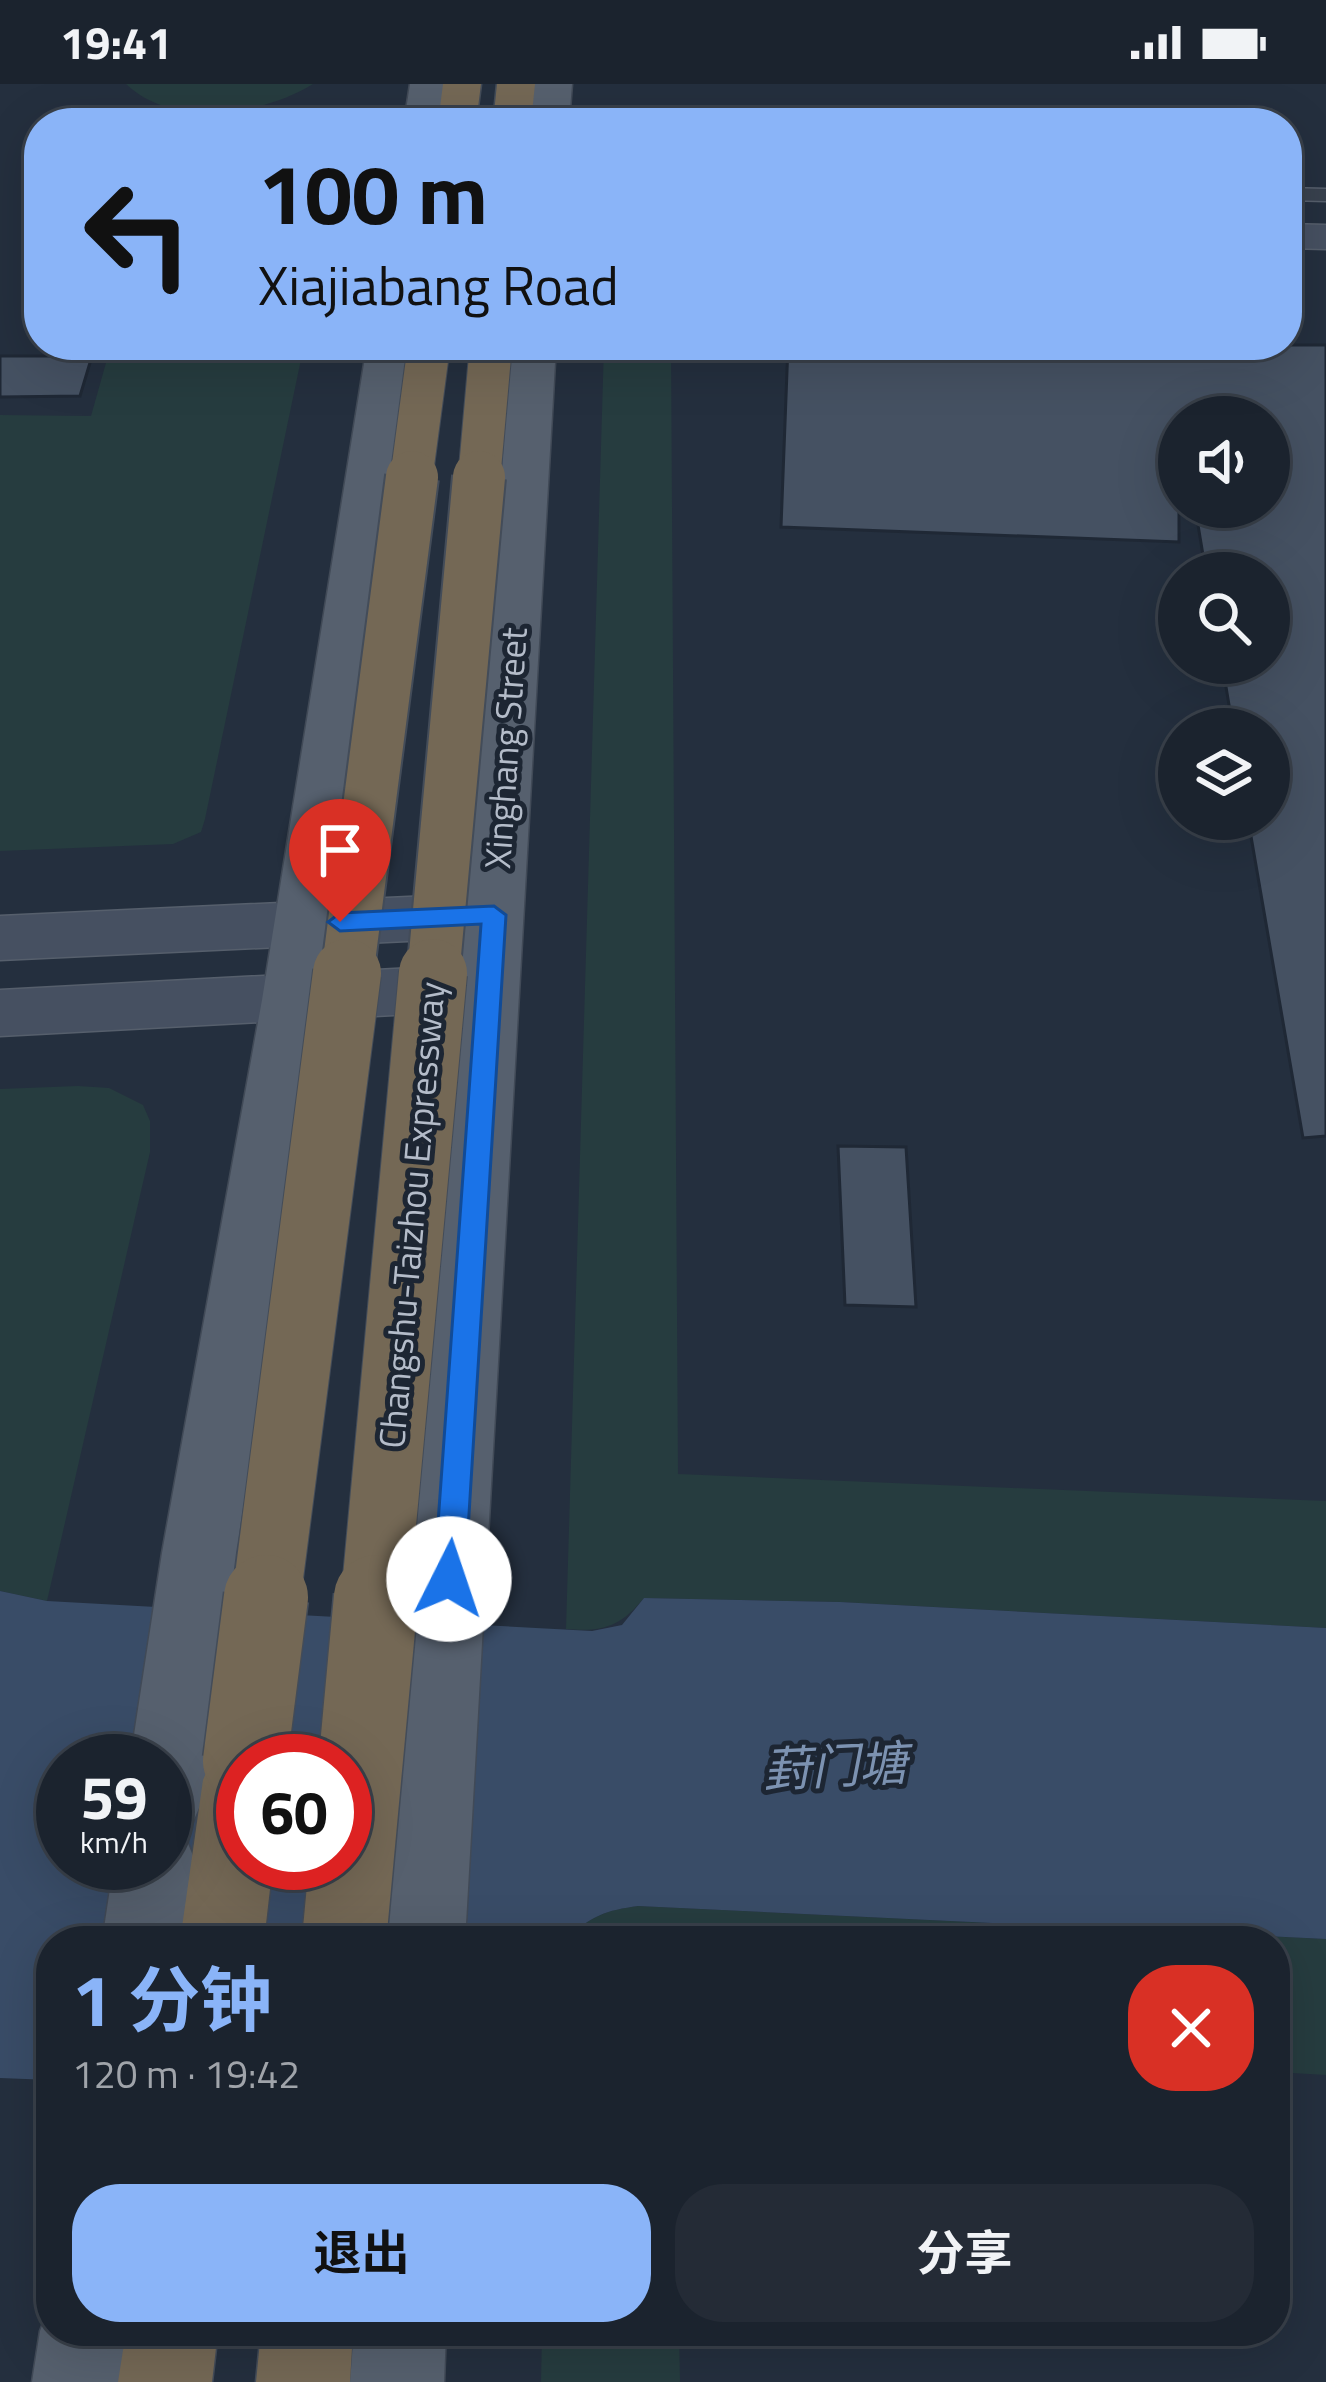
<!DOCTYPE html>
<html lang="zh">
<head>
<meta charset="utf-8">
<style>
	body { margin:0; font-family:"Titillium Web","Noto Sans SC",sans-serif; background:#242b36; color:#f1f3f6; height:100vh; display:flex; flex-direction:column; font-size:45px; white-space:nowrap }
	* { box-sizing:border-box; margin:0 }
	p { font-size:39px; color:#a0a4aa }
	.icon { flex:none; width:66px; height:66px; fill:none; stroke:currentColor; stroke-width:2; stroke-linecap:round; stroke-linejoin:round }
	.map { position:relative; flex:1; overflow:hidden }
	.drawer { position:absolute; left:36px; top:1842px; width:1254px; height:420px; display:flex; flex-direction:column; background:#1b232e; border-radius:48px; box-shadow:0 12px 48px #0002,0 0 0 3px #39404a }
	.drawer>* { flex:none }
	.guide { position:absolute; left:24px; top:24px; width:1278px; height:252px; border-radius:48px; box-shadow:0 12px 48px #0002,0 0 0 3px #39404a; background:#8ab4f8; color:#111; overflow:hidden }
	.tools { position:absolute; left:1158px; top:312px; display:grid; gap:24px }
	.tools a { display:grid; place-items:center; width:132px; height:132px; border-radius:50%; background:#1b232e; box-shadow:0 12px 48px #0002,0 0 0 3px #39404a; font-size:60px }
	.speed { position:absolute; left:36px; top:1650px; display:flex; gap:24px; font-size:60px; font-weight:700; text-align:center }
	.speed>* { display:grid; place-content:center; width:156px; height:156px; border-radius:50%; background:#1b232e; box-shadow:0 12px 48px #0002,0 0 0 3px #39404a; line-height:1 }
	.speed small { font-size:30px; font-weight:400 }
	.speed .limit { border:18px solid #d22; background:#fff; color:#111 }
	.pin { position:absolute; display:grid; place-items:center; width:102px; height:102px; color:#fff; margin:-123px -51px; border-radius:50% 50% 50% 0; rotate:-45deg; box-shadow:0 0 12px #0007 }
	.pin .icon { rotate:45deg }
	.me { position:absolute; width:132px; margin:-66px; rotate:4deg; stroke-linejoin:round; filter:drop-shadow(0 0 9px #0008) }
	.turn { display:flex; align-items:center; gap:42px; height:252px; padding:0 36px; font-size:54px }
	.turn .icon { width:156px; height:156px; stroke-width:2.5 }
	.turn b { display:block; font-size:84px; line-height:102px }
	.round { display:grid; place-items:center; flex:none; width:126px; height:126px; border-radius:48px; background:#242b36 }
	.head { display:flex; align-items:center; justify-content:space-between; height:204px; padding:0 36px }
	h1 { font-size:72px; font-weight:700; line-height:90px; color:#8ab4f8 }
	.cta { display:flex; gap:24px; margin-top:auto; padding:24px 36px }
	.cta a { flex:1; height:138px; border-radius:48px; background:#8ab4f8; color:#111; font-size:48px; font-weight:700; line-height:138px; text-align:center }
	.cta a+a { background:#242b36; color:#f1f3f6 }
	.status { display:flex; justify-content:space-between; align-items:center; height:84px; padding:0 60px; background:#1b232e; direction:ltr }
	.status svg { height:33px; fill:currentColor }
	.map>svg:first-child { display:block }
</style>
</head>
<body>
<div class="status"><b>19:41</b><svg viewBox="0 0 49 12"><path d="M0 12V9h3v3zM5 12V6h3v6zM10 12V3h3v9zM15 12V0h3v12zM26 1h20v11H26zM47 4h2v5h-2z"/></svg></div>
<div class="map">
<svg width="1326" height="2298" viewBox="0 0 1326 2298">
	<rect width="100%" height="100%" fill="#242f3e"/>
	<path fill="#263c3f" d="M126 0H313C263 31 173 45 126 0Z
		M111 261H304L205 735 201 748 173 760 0 767V331L91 332Z
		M604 261H671L678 1390 1326 1417V1544L840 1518 644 1514C620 1543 603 1548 566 1545Z
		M78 1002 109 1004 143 1021 150 1037V1068L47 1517 0 1507V1005Z
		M638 1822 1326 1855V1991L1275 1988V1857H568C587 1832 608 1826 638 1822Z
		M542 2247H679L680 2298H541Z"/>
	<path fill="#394c67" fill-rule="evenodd" d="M0 1507 47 1517 592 1547 622 1541 644 1514 840 1518 1326 1544V1855L638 1822C608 1826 587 1832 568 1857H51V1996L0 1994ZM63 1677H165V1779H63ZM243 1677H345V1779H243Z"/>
	<path fill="#455162" stroke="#1f2835" stroke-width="3" d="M788 261H1326V1052L1303 1054 1248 735H1269V645H1233L1222 579H1269V489H1206L1195 423H1269V333H1179V458L781 443Z
		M0 272H92L80 312 0 313Z
		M838 1062 906 1063 916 1223 845 1221Z"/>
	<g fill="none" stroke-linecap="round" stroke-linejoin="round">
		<defs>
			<path id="lane" d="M1287 104 1326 105V117L1287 116Z"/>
			<path id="secondary" d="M1287 140 1326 141V165L1287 164Z
				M493 809 514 816 522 831 514 846 493 853 0 876V832Z
				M488 880 509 887 518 903 509 919 488 926 0 952V906Z"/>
			<path id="primary" d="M410 0H448L442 39H404Z
				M534 0H572L569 39H531Z
				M367 261H411L322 916 236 1469 205 1710 193 1738 174 1746 184 1750 196 1779 186 1857H102L114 1779H165V1677H130L162 1469 262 916Z
				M512 261H556L465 1857H381Z
				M51 2219V2247H132L126 2298H32L40 2247Z
				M354 2247H446L444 2298H350Z"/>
			<path id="highway" d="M443 0H481L476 39H438Z
				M497 0H535L531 39H493Z
				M243 1656 271 1668 275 1677H243V1779H273L264 1857H180L203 1696 215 1668Z
				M126 2247H218L212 2298H118Z
				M261 2247H353L350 2298H256Z"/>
		</defs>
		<use href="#lane" stroke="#565f6c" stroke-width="3"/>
		<use href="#secondary" stroke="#565f6c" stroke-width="3"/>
		<use href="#primary" stroke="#414a57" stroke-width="3"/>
		<use href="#highway" stroke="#434c59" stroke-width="3"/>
		<use href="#lane" fill="#38414e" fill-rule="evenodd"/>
		<use href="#secondary" fill="#465061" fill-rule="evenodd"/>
		<use href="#primary" fill="#56606e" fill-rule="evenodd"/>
		<use href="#highway" fill="#746855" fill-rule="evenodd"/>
		<defs>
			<path id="highway-bridge-far3" d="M411 396 429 261
				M479 396 491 261"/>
			<path id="highway-bridge-far2" d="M347 892 412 393
				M433 892 479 393"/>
			<path id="highway-bridge-far1" d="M266 1516 347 889
				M375 1516 433 889"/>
			<path id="highway-bridge" d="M245 1677 266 1513
				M344 1857 376 1513"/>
		</defs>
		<use href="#highway-bridge-far3" stroke="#434c59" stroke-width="44" stroke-linecap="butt"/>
		<use href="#highway-bridge-far2" stroke="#434c59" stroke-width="56" stroke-linecap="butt"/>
		<use href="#highway-bridge-far1" stroke="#434c59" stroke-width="70" stroke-linecap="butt"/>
		<use href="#highway-bridge" stroke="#434c59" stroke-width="87" stroke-linecap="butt"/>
		<use href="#highway-bridge-far3" stroke="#746855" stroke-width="42"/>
		<use href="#highway-bridge-far2" stroke="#746855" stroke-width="52"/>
		<use href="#highway-bridge-far1" stroke="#746855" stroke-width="68"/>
		<use href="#highway-bridge" stroke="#746855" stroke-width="84"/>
	</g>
	<path fill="#1a73e8" stroke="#114b97" stroke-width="3" d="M494 822 506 831 465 1495 460 1506 449 1510 438 1506 434 1495 481 840 340 847 328 838 340 829Z"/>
	<g text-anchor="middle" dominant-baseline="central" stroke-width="10" stroke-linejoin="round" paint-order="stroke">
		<g font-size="36" fill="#b4bcc9" stroke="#1d2633">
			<text transform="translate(505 664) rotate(-86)">Xinghang Street</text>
			<text transform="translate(411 1131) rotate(-85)">Changshu-Taizhou Expressway</text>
		</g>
		<g font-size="48" font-style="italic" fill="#7c92b1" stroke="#1d2633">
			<text transform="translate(835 1682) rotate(-3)">葑门塘</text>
		</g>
	</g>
</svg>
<div class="tools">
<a><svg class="icon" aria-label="sound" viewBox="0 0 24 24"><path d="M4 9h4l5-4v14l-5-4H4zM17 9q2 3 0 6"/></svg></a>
<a><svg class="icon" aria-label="search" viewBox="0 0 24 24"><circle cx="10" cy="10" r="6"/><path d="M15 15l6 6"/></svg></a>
<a><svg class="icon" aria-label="layers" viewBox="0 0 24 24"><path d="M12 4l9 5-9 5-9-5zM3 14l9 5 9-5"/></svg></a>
</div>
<div class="speed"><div>59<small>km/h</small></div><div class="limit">60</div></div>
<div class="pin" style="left:340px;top:838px;background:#d93025"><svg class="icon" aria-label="arrive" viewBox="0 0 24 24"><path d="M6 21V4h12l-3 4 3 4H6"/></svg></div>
<svg class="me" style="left:449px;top:1495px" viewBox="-20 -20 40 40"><circle r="19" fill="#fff"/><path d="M0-13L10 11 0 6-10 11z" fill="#1a73e8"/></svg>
<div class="guide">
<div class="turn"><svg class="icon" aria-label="left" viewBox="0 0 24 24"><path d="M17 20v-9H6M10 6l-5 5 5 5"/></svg><div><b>100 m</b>Xiajiabang Road</div></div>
</div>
<section class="drawer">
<div class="head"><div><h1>1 分钟</h1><p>120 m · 19:42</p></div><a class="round" style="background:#d93025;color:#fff"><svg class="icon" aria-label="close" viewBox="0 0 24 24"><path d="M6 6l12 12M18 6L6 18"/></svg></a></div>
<div class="cta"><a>退出</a><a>分享</a></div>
</section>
</div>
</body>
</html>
